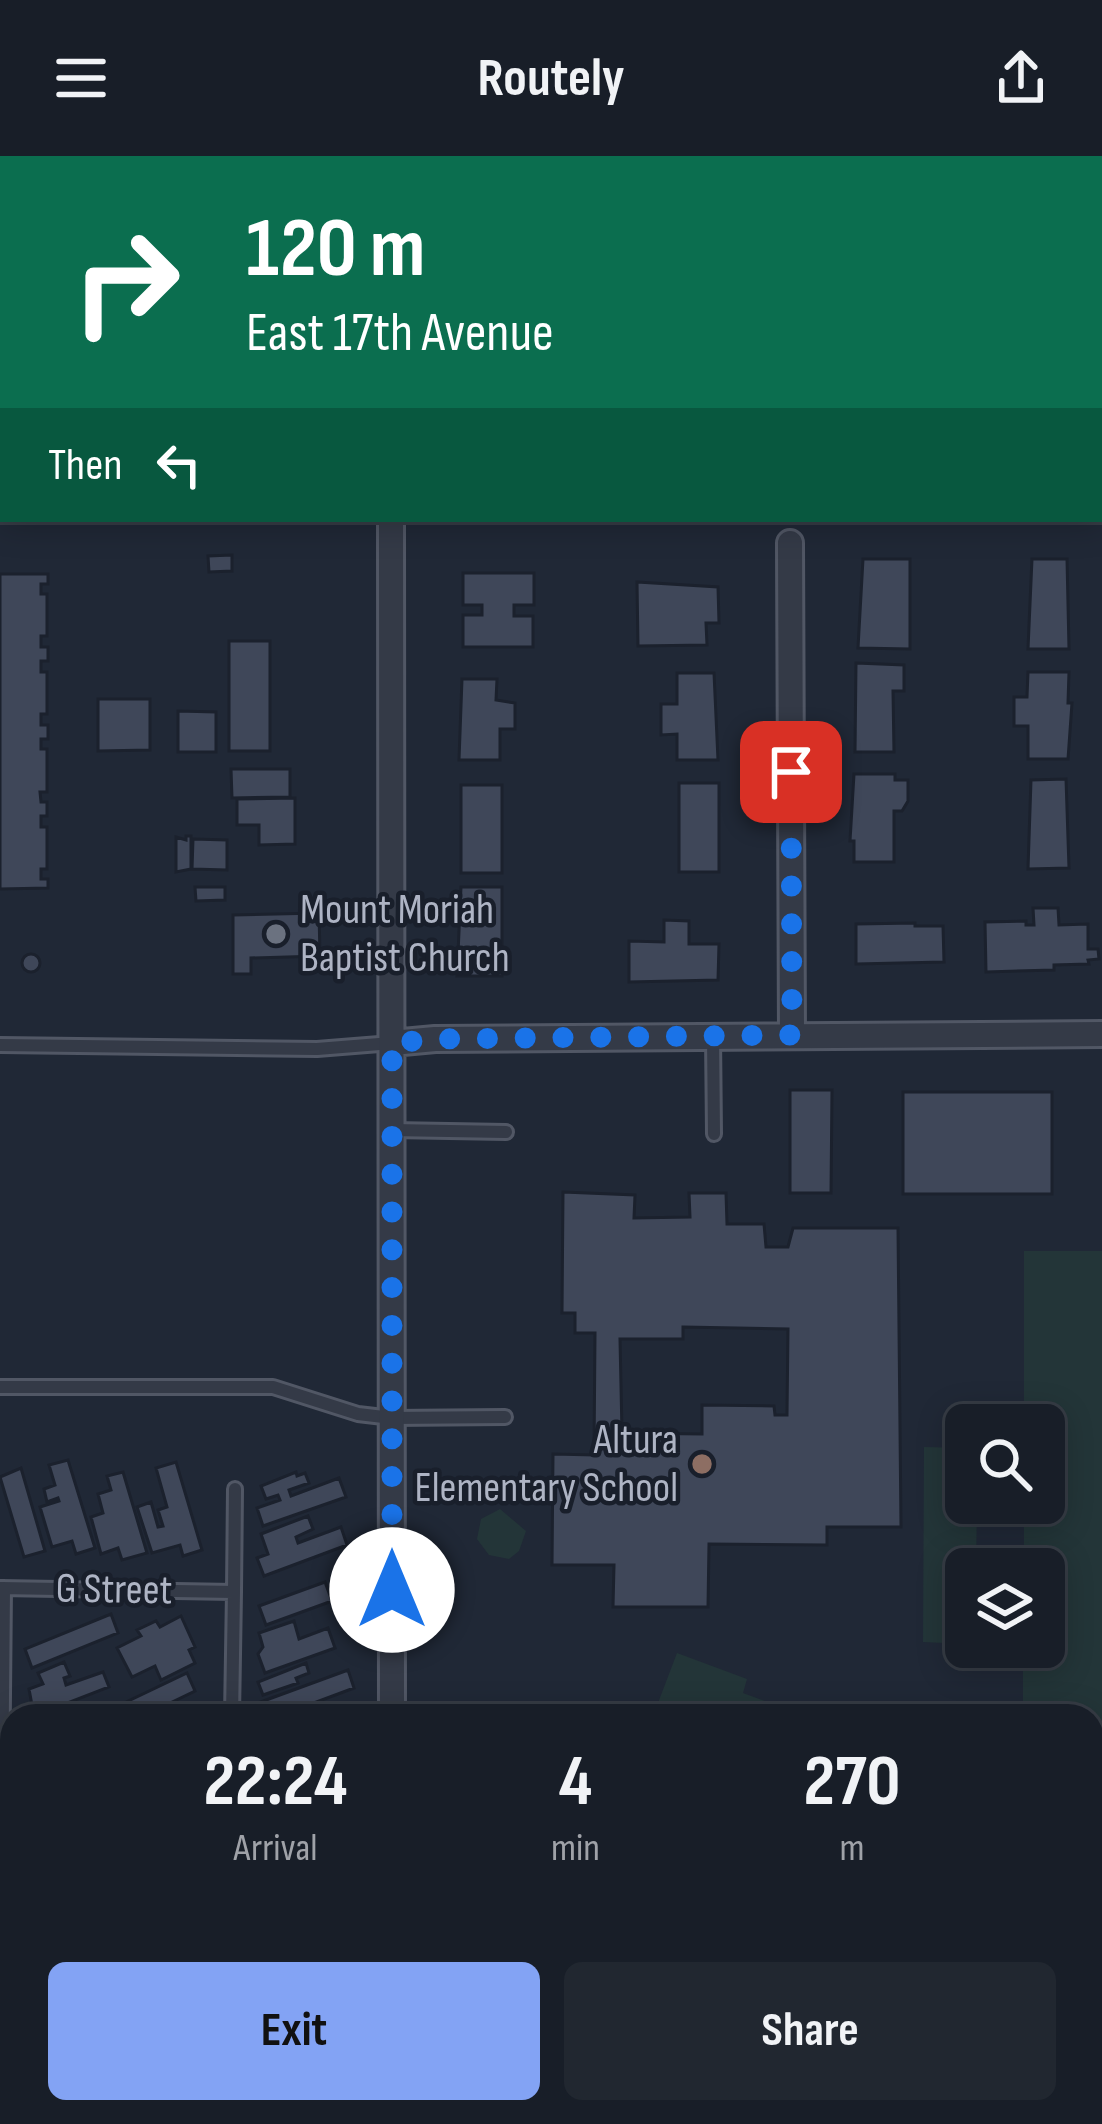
<!DOCTYPE html>
<html lang="en">
<head>
<meta charset="utf-8">
<style>
	body { margin:0; font-family:"Sofia Sans Condensed",sans-serif; background:#212730; color:#f1f3f6; height:100vh; display:flex; flex-direction:column; font-size:45px; white-space:nowrap }
	* { box-sizing:border-box; margin:0 }
	p { font-size:39px; color:#9fa2a8 }
	.icon { flex:none; width:66px; height:66px; fill:none; stroke:currentColor; stroke-width:2; stroke-linecap:round; stroke-linejoin:round }
	.map { position:relative; flex:1; overflow:hidden }
	.panel { position:absolute; left:0px; top:1548px; width:1104px; height:420px; display:flex; flex-direction:column; background:#181e28; border-radius:36px 36px 0 0; box-shadow:0 6px 30px #0003,0 0 0 3px #363c45 }
	.panel>* { flex:none }
	.hud { position:absolute; left:0px; top:0px; width:1104px; height:366px; box-shadow:0 6px 30px #0003,0 0 0 3px #363c45; background:#0b6e4f; color:#fff; overflow:hidden }
	.tools { position:absolute; left:945px; top:1248px; display:grid; gap:24px }
	.tools a { display:grid; place-items:center; width:120px; height:120px; border-radius:18px; background:#181e28; box-shadow:0 6px 30px #0003,0 0 0 3px #363c45; font-size:60px }
	.pin { position:absolute; display:grid; place-items:center; width:102px; height:102px; color:#fff; margin:-51px; border-radius:24px; box-shadow:0 6px 18px #0006 }
	.me { position:absolute; width:132px; margin:-66px; rotate:0deg; stroke-linejoin:round; filter:drop-shadow(0 0 9px #0008) }
	.turn { display:flex; align-items:center; gap:42px; height:252px; padding:0 48px; font-size:54px }
	.turn .icon { width:156px; height:156px; stroke-width:2.5 }
	.turn b { display:block; font-size:84px; line-height:102px }
	.then { display:flex; align-items:center; height:114px; padding:0 48px; background:#0003; gap:24px; font-size:45px }
	.eta { display:flex; justify-content:space-evenly; align-items:center; height:204px; text-align:center }
	.eta b { font-size:72px; font-weight:700; line-height:84px }
	.action { display:flex; gap:24px; margin-top:auto; padding:24px 48px }
	.action a { flex:1; height:138px; border-radius:18px; background:#83a3f4; color:#111; font-size:48px; font-weight:700; line-height:138px; text-align:center }
	.action a+a { background:#212730; color:#f1f3f6 }
	header { display:flex; justify-content:space-between; align-items:center; height:156px; padding:0 48px; background:#181e28; font-size:54px; font-weight:700 }
	.map>svg:first-child { display:block }
</style>
</head>
<body>
<header><svg class="icon" aria-label="menu" viewBox="0 0 24 24"><path d="M4 6h16M4 12h16M4 18h16"/></svg>Routely<svg class="icon" aria-label="share" viewBox="0 0 24 24"><path d="M12 15V3M7 8l5-5 5 5M5 13v7h14v-7"/></svg></header>
<div class="map">
<svg width="1102" height="1968" viewBox="0 0 1102 1968">
	<rect width="100%" height="100%" fill="#202836"/>
	<path fill="#233538" d="M1024 1095H1102V1708H1092V1560H1023V1491H1044V1413H1024V1347H1044V1269H1024Z
		M924 1291 966 1292V1347H977L976 1413H966V1488L923 1486Z
		M500 1353 526 1375 519 1395 509 1403 489 1399 477 1383 481 1363Z
		M677 1497 747 1523 743 1537 806 1560H653Z"/>
	<path fill="#3f4759" stroke="#1b212d" stroke-width="3" fill-rule="evenodd" d="M0 0H57V3H3L0 50Z
		M232 399V415L209 416 208 400Z
		M863 403H910V493L858 492Z
		M1032 403H1067L1069 493H1028Z
		M463 417H534V449H514V460H533V491H463V459H482V449H463Z
		M0 418H48V428H41V438H47V480H41V491H48V505H41V516H47V558H41V569H48V583H41V593H47V636H40L41 646H47V660H41V671H47V713H41V723H48V732L0 733Z
		M637 426 718 431 719 467H706L707 489 638 490Z
		M229 485H270V595H229Z
		M856 507 904 509V535H893L894 596H855Z
		M1028 516H1069L1068 547H1072L1068 603H1028V570H1014V541H1027Z
		M677 517H714L718 604H677V578L661 579V548H677Z
		M462 523H497L496 544 515 547V573H500V604H459Z
		M98 543H150V594L98 595Z
		M178 555 216 556V596H178Z
		M231 613H290V641L232 642Z
		M854 618H895V624H908V645L902 655H894V706H854V685H850Z
		M1066 623 1069 712 1028 713 1031 624Z
		M679 627H719V716H679Z
		M461 629H502V717H461Z
		M295 642V688L259 689V669H237V643Z
		M186 680H191V713L176 716V681L186 684Z
		M193 683 227 684V714L192 713Z
		M195 731H225V744L196 745Z
		M461 731H502V820H457Z
		M1033 752H1058L1059 769 1088 768V793H1098L1099 803 1088 804 1089 808 1054 809V814L986 816 985 766 1026 765V769H1034Z
		M319 757 320 800 251 802V818H233V759Z
		M664 764 689 765V788H719L718 824 629 826V785L664 786Z
		M915 767V770H943L944 806 856 808V768Z
		M22 807a9 9 0 1 1 18 0a9 9 0 1 1-18 0Z
		M790 934H832L831 1037H790Z
		M903 936H1052V1038H903Z
		M563 1036 635 1039 634 1062 690 1061 689 1037H726L727 1068H764L766 1091H788L793 1072H898L901 1371H827V1389L709 1388 708 1451H613L614 1409H552L553 1298 594 1299 595 1177H575V1157H562ZM683 1171 788 1173 787 1259H775L774 1250 702 1249V1278L622 1277 620 1183H683Z
		M68 1304 95 1392 76 1398 72 1385 52 1391 40 1351 59 1345 58 1342 47 1346 44 1333 55 1329 49 1309Z
		M176 1306 202 1394 183 1400 180 1389 152 1397 137 1351 151 1346 158 1371 163 1370 158 1354 167 1351 156 1312Z
		M21 1312 45 1395 24 1401 0 1321Z
		M123 1316 147 1397 122 1404 118 1392 101 1398 91 1361 103 1357 98 1338 111 1334 107 1320Z
		M296 1316 297 1320 305 1317 309 1327 289 1334 291 1340 339 1322 346 1341 263 1370 257 1352 280 1344 278 1339 266 1343 261 1330Z
		M308 1360 313 1373 296 1381 298 1387 341 1371 347 1389 264 1420 257 1402 268 1398 261 1378Z
		M325 1426 332 1445 266 1469 259 1450Z
		M111 1458 118 1477 32 1512 25 1493Z
		M181 1460 195 1491 189 1494 195 1507 161 1524 155 1510 132 1521 117 1492 141 1480 137 1474 156 1465 160 1471Z
		M294 1465 299 1483 328 1472 335 1492 265 1517 258 1498 263 1491 259 1477Z
		M64 1506 70 1520 64 1522 66 1529 103 1516 109 1531 34 1560 29 1533 43 1528 38 1517Z
		M306 1507 309 1517 296 1522 298 1527 263 1539 258 1526Z
		M348 1514 354 1532 279 1560H263L258 1547Z
		M187 1517 195 1535 143 1560H125L120 1549Z
		M1092 1920H1102V1968H1053V1956H1092Z
		M26 1956H70V1958L54 1964 52 1959 31 1967Z
		M154 1956H190L164 1968H155L150 1958Z
		M348 1956H357L361 1968H313Z
		M986 1957 987 1968H907V1958Z"/>
	<g fill="none" stroke-linecap="round" stroke-linejoin="round">
		<defs>
			<path id="lane" d="M713 880 714 978
				M0 889 317 893 392 887
				M392 974 506 976
				M0 1231H273L358 1258 392 1262 505 1261
				M0 1432 234 1436 232 1560
				M234 1436 235 1333
				M0 1855 4 1432
				M1092 1861 1102 1854
				M1026 1956V1968
				M225 1968V1956
				M881 1968V1956"/>
			<path id="street" d="M391 0V3
				M0 158H3
				M391 363 392 1560
				M790 387 792 879
				M392 887 435 883 1102 878
				M392 1956V1968"/>
		</defs>
		<use href="#lane" stroke="#515765" stroke-width="18"/>
		<use href="#street" stroke="#515765" stroke-width="30"/>
		<path stroke="#405055" stroke-width="6" stroke-dasharray="9 9" stroke-linecap="butt" d="M996 1957V1956"/>
		<use href="#lane" stroke="#343a47" stroke-width="12"/>
		<use href="#street" stroke="#343a47" stroke-width="24"/>
	</g>
	<g fill="none" stroke-linecap="round" stroke-linejoin="round">
		<path stroke="#1a73e8" stroke-width="21" stroke-dasharray="0 37.8" d="M392 1434V887L435 883 792 879 791 616"/>
	</g>
	<circle fill="#6b7280" stroke="#191f2b" stroke-width="4.5" cx="276" cy="778" r="12"/>
	<circle fill="#8d6e63" stroke="#191f2b" stroke-width="4.5" cx="702" cy="1308" r="12"/>
	<g text-anchor="middle" dominant-baseline="central" stroke-width="9" stroke-linejoin="round" paint-order="stroke">
		<g font-size="42" fill="#aeb4c4" stroke="#191f2b" text-anchor="start">
			<text x="300" y="754">Mount Moriah<tspan x="300" dy="48">Baptist Church</tspan></text>
			<text x="678" y="1284" text-anchor="end">Altura<tspan x="678" dy="48">Elementary School</tspan></text>
		</g>
		<g font-size="42" fill="#aeb4c4" stroke="#191f2b">
			<text transform="translate(114 1434) rotate(1)">G Street</text>
		</g>
	</g>
</svg>
<div class="tools">
<a><svg class="icon" aria-label="search" viewBox="0 0 24 24"><circle cx="10" cy="10" r="6"/><path d="M15 15l6 6"/></svg></a>
<a><svg class="icon" aria-label="layers" viewBox="0 0 24 24"><path d="M12 4l9 5-9 5-9-5zM3 14l9 5 9-5"/></svg></a>
</div>
<div class="pin" style="left:791px;top:616px;background:#d93025"><svg class="icon" aria-label="arrive" viewBox="0 0 24 24"><path d="M6 21V4h12l-3 4 3 4H6"/></svg></div>
<svg class="me" style="left:392px;top:1434px" viewBox="-20 -20 40 40"><circle r="19" fill="#fff"/><path d="M0-13L10 11 0 6-10 11z" fill="#1a73e8"/></svg>
<div class="hud">
<div class="turn"><svg class="icon" aria-label="right" viewBox="0 0 24 24"><path d="M7 20v-9h11M14 6l5 5-5 5"/></svg><div><b>120 m</b>East 17th Avenue</div></div>
<div class="then">Then<svg class="icon" aria-label="left" viewBox="0 0 24 24"><path d="M17 20v-9H6M10 6l-5 5 5 5"/></svg></div>
</div>
<section class="panel">
<div class="eta">
<div><b>22:24</b><p>Arrival</p></div>
<div><b>4</b><p>min</p></div>
<div><b>270</b><p>m</p></div>
</div>
<div class="action"><a>Exit</a><a>Share</a></div>
</section>
</div>
</body>
</html>
